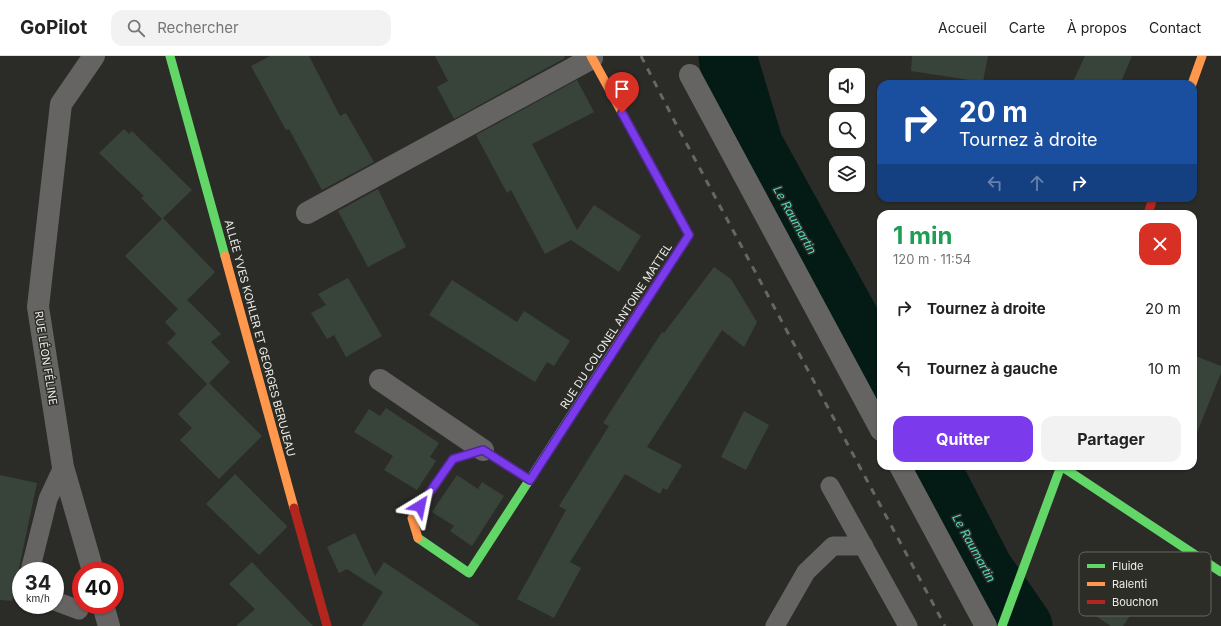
<!DOCTYPE html>
<html lang="fr">
<head>
<meta charset="utf-8">
<style>
	body { margin:0; font-family:Inter,sans-serif; background:#f2f2f2; color:#222; height:100vh; display:flex; flex-direction:column; font-size:15px; white-space:nowrap }
	* { box-sizing:border-box; margin:0 }
	p { font-size:13px; color:#767676 }
	.icon { flex:none; width:22px; height:22px; fill:none; stroke:currentColor; stroke-width:2; stroke-linecap:round; stroke-linejoin:round }
	.map { position:relative; flex:1; overflow:hidden }
	.panel { position:absolute; left:877px; top:154px; width:320px; height:260px; display:flex; flex-direction:column; background:#fff; border-radius:12px; box-shadow:0 1px 3px #0004 }
	.panel>* { flex:none }
	.banner { position:absolute; left:877px; top:24px; width:320px; height:122px; border-radius:12px; box-shadow:0 1px 3px #0004; background:#1a4fa0; color:#fff; overflow:hidden }
	.buttons { position:absolute; left:829px; top:12px; display:grid; gap:8px }
	.buttons a { display:grid; place-items:center; width:36px; height:36px; border-radius:8px; background:#fff; box-shadow:0 1px 3px #0004; font-size:20px }
	.speed { position:absolute; left:12px; top:506px; display:flex; gap:8px; font-size:20px; font-weight:700; text-align:center }
	.speed>* { display:grid; place-content:center; width:52px; height:52px; border-radius:50%; background:#fff; box-shadow:0 1px 3px #0004; line-height:1 }
	.speed small { font-size:10px; font-weight:400 }
	.speed .limit { border:6px solid #d22; background:#fff; color:#111 }
	.pin { position:absolute; display:grid; place-items:center; width:34px; height:34px; color:#fff; margin:-41px -17px; border-radius:50% 50% 50% 0; rotate:-45deg; box-shadow:0 0 4px #0007 }
	.pin .icon { rotate:45deg }
	.me { position:absolute; width:44px; margin:-22px; rotate:35deg; stroke-linejoin:round; filter:drop-shadow(0 0 3px #0008) }
	.turn { display:flex; align-items:center; gap:14px; height:84px; padding:0 16px; font-size:18px }
	.turn .icon { width:52px; height:52px; stroke-width:2.5 }
	.turn b { display:block; font-size:28px; line-height:34px }
	.lanes { display:flex; align-items:center; height:38px; padding:0 16px; background:#0003; justify-content:center; gap:20px; direction:ltr }
	.lanes .off { opacity:.35 }
	.round { display:grid; place-items:center; flex:none; width:42px; height:42px; border-radius:12px; background:#f2f2f2 }
	.head { display:flex; align-items:center; justify-content:space-between; height:68px; padding:0 16px }
	h1 { font-size:24px; font-weight:700; line-height:30px; color:#1e9e55 }
	.primary-button { display:flex; gap:8px; margin-top:auto; padding:8px 16px }
	.primary-button a { flex:1; height:46px; border-radius:12px; background:#7c3aed; color:#fff; font-size:16px; font-weight:700; line-height:46px; text-align:center }
	.primary-button a+a { background:#f2f2f2; color:#222 }
	ul { padding:0; list-style:none }
	li { display:flex; align-items:center; gap:12px; height:60px; padding:0 16px }
	li div { flex:1 }
	li b { display:block; font-size:15px }
	li em { font-style:normal }
	header { display:flex; align-items:center; gap:24px; box-sizing:border-box; height:56px; padding:0 20px; background:#fff; border-bottom:1px solid #e0e0e0 }
	header strong { font-size:19px }
	nav { display:flex; gap:22px; margin-inline-start:auto; font-size:14px }
	.search { width:280px; height:36px; background:#f2f2f2; display:flex; align-items:center; gap:10px; box-sizing:border-box; padding:0 14px; border-radius:12px; color:#767676; font-size:15px }
	.map>svg:first-child { display:block }
</style>
</head>
<body>
<header>
<strong>GoPilot</strong>
<div class="search"><svg class="icon" aria-label="search" viewBox="0 0 24 24"><circle cx="10" cy="10" r="6"/><path d="M15 15l6 6"/></svg>Rechercher</div>
<nav><a>Accueil</a><a>Carte</a><a>À propos</a><a>Contact</a></nav>
</header>
<div class="map">
<svg width="1221" height="570" viewBox="0 0 1221 570">
	<rect width="100%" height="100%" fill="#2b2c28"/>
	<g fill="none" stroke-linecap="round" stroke-linejoin="round">
		<path stroke="#041b15" stroke-width="59" d="M728 0 729 7 754 90 881 320
			M930 410 984 514 1023 570"/>
	</g>
	<path fill="#384439" d="M270 0H309L340 60 346 57 374 106 322 134 289 73 286 74 251 10Z
		M435 0H564L565 2 454 63 437 31 448 25Z
		M912 0H988L983 26 911 15Z
		M1085 0H1132L1120 28H1072Z
		M577 24 594 56 532 88 577 174 594 149 641 180 619 216 571 184 545 198 511 134 507 137 476 79Z
		M124 73 129 78 132 75 192 134 163 162 215 216 178 253 125 200 162 163 141 142 144 140 99 97Z
		M378 133 406 191 368 211 338 155Z
		M714 211 731 223 757 266 744 291 722 274 647 391 682 409 667 434 663 432 660 438 625 418 570 506 581 512 554 562 517 543 566 454 559 450 609 370 603 367 662 276 664 277Z
		M348 222 382 280 346 301 334 279 327 283 311 257 326 249 318 238Z
		M452 224 517 266 524 255 570 285 554 310 547 306 535 326 429 259Z
		M187 244 221 278 211 286 230 306 209 327 262 380 219 423 180 384 192 372 178 358 207 328 167 287 176 278 165 266Z
		M1193 299 1221 310V317L1194 384H1193Z
		M386 352 439 387 430 401 436 405 417 434 384 414 393 400 354 376 369 353 380 360Z
		M744 355 769 369 746 414 721 401Z
		M235 418 286 469 287 471 259 499 206 448Z
		M0 419 37 427 12 545 0 544Z
		M457 419 478 433 482 426 504 440 472 490 450 475 454 470 432 456Z
		M355 477 375 520 384 506 480 570H362L383 536 347 513 339 517 327 491Z
		M1121 498 1152 519 1165 499 1186 512 1172 534 1155 522 1123 570H1111L1085 553Z
		M252 506 266 521 313 570H236L255 553 229 528Z"/>
	<g fill="none" stroke-linecap="round" stroke-linejoin="round">
		<path stroke="#656463" stroke-width="19" d="M830 430 908 570
			M30 515 48 443 63 411
			M55 545 79 554
			M775 570 806 516 833 490H864"/>
		<path stroke="#656463" stroke-width="22" d="M690 19 881 374
			M307 157 592 2
			M380 324 483 394
			M900 410 986 570
			M93 515 63 411 38 251 61 48 94 0
			M103 549 109 570"/>
		<path stroke="#63d668" stroke-width="9" d="M170 0 225 200
			M1061 410 1221 516
			M418 482 469 517 613 295
			M1002 570 1061 410"/>
		<path stroke="#ff974d" stroke-width="9" d="M591 0 689 179 613 295
			M1192 28 1202 0
			M225 200 294 452
			M418 482 412 462 453 403 483 394 530 424"/>
		<path stroke="#b3261e" stroke-width="9" d="M1148 158 1153 142
			M294 452 327 570"/>
		<path stroke="#666664" stroke-width="3" stroke-dasharray="7 7" stroke-linecap="butt" d="M641 0 676 68 945 570"/>
	</g>
	<g fill="none" stroke-linecap="round" stroke-linejoin="round">
		<defs>
			<path id="route" d="M420 450 453 403 483 394 530 424 689 179 622 57"/>
		</defs>
		<use href="#route" stroke="#51269a" stroke-width="10"/>
		<use href="#route" stroke="#7c3aed" stroke-width="7"/>
	</g>
	<g text-anchor="middle" dominant-baseline="central" stroke-width="3" stroke-linejoin="round" paint-order="stroke">
		<g font-size="11" fill="#ecede9" stroke="#2c2d27">
			<text transform="translate(616 270) rotate(-57)">RUE DU COLONEL ANTOINE MATTEL</text>
			<text transform="translate(260 282) rotate(75)">ALLÉE YVES KOHLER ET GEORGES BERUJEAU</text>
			<text transform="translate(46 302) rotate(81)">RUE LÉON FÉLINE</text>
		</g>
		<g font-size="12" font-style="italic" fill="#52dabd" stroke="#2c2d27">
			<text transform="translate(795 164) rotate(61)">Le Raumartin</text>
			<text transform="translate(974 492) rotate(61)">Le Raumartin</text>
		</g>
	</g>
	<rect x="1079" y="496" width="132" height="64" rx="6" fill="#2c2d27" stroke="#666761" stroke-width="1"/>
	<rect x="1087" y="508" width="18" height="4" fill="#63d668"/>
	<rect x="1087" y="526" width="18" height="4" fill="#ff974d"/>
	<rect x="1087" y="544" width="18" height="4" fill="#b3261e"/>
	<g font-size="11" fill="#ecede9">
		<text x="1112" y="514">Fluide</text>
		<text x="1112" y="532">Ralenti</text>
		<text x="1112" y="550">Bouchon</text>
	</g>
</svg>
<div class="buttons">
<a><svg class="icon" aria-label="sound" viewBox="0 0 24 24"><path d="M4 9h4l5-4v14l-5-4H4zM17 9q2 3 0 6"/></svg></a>
<a><svg class="icon" aria-label="search" viewBox="0 0 24 24"><circle cx="10" cy="10" r="6"/><path d="M15 15l6 6"/></svg></a>
<a><svg class="icon" aria-label="layers" viewBox="0 0 24 24"><path d="M12 4l9 5-9 5-9-5zM3 14l9 5 9-5"/></svg></a>
</div>
<div class="speed"><div>34<small>km/h</small></div><div class="limit">40</div></div>
<div class="pin" style="left:622px;top:57px;background:#d93025"><svg class="icon" aria-label="arrive" viewBox="0 0 24 24"><path d="M6 21V4h12l-3 4 3 4H6"/></svg></div>
<svg class="me" style="left:420px;top:450px" viewBox="-20 -20 40 40"><path d="M0-17L14 15 0 8-14 15z" fill="#7c3aed" stroke="#fff" stroke-width="4"/></svg>
<div class="banner">
<div class="turn"><svg class="icon" aria-label="right" viewBox="0 0 24 24"><path d="M7 20v-9h11M14 6l5 5-5 5"/></svg><div><b>20 m</b>Tournez à droite</div></div>
<div class="lanes"><svg class="icon off" aria-label="left" viewBox="0 0 24 24"><path d="M17 20v-9H6M10 6l-5 5 5 5"/></svg><svg class="icon off" aria-label="ahead" viewBox="0 0 24 24"><path d="M12 20V5M6 11l6-6 6 6"/></svg><svg class="icon" aria-label="right" viewBox="0 0 24 24"><path d="M7 20v-9h11M14 6l5 5-5 5"/></svg></div>
</div>
<section class="panel">
<div class="head"><div><h1>1 min</h1><p>120 m · 11:54</p></div><a class="round" style="background:#d93025;color:#fff"><svg class="icon" aria-label="close" viewBox="0 0 24 24"><path d="M6 6l12 12M18 6L6 18"/></svg></a></div>
<ul>
<li><svg class="icon" aria-label="right" viewBox="0 0 24 24"><path d="M7 20v-9h11M14 6l5 5-5 5"/></svg><div><b>Tournez à droite</b></div><em>20 m</em></li>
<li><svg class="icon" aria-label="left" viewBox="0 0 24 24"><path d="M17 20v-9H6M10 6l-5 5 5 5"/></svg><div><b>Tournez à gauche</b></div><em>10 m</em></li>
</ul>
<div class="primary-button"><a>Quitter</a><a>Partager</a></div>
</section>
</div>
</body>
</html>
